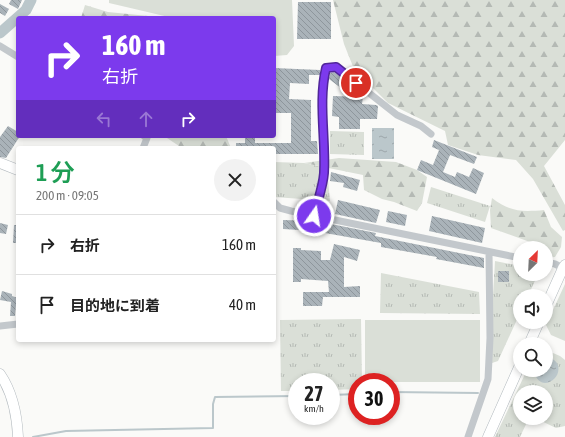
<!DOCTYPE html>
<html lang="ja">
<head>
<meta charset="utf-8">
<style>
	body { margin:0; font-family:"Asap Condensed","Noto Sans JP",sans-serif; background:#f2f2f2; color:#222; height:100vh; display:flex; flex-direction:column; font-size:15px; white-space:nowrap }
	* { box-sizing:border-box; margin:0 }
	p { font-size:13px; color:#767676 }
	.icon { flex:none; width:22px; height:22px; fill:none; stroke:currentColor; stroke-width:2; stroke-linecap:round; stroke-linejoin:round }
	.map { position:relative; flex:1; overflow:hidden }
	.panel { position:absolute; left:16px; top:146px; width:260px; height:196px; display:flex; flex-direction:column; background:#fff; border-radius:4px; box-shadow:0 2px 6px #0003 }
	.panel>* { flex:none }
	.top-card { position:absolute; left:16px; top:16px; width:260px; height:122px; border-radius:4px; box-shadow:0 2px 6px #0003; background:#7c3aed; color:#fff; overflow:hidden }
	.needle { width:26px; rotate:24deg }
	.tools { position:absolute; left:513px; top:241px; display:grid; gap:8px }
	.tools a { display:grid; place-items:center; width:40px; height:40px; border-radius:50%; background:#fff; box-shadow:0 2px 6px #0003; font-size:20px }
	.speed { position:absolute; left:288px; top:373px; display:flex; gap:8px; font-size:20px; font-weight:700; text-align:center }
	.speed>* { display:grid; place-content:center; width:52px; height:52px; border-radius:50%; background:#fff; box-shadow:0 2px 6px #0003; line-height:1 }
	.speed small { font-size:10px; font-weight:400 }
	.speed .limit { border:6px solid #d22; background:#fff; color:#111 }
	.pin { position:absolute; display:grid; place-items:center; width:34px; height:34px; color:#fff; margin:-17px; border:2px solid #fff; border-radius:50%; box-shadow:0 1px 4px #0007 }
	.me { position:absolute; width:44px; margin:-22px; rotate:13deg; stroke-linejoin:round; filter:drop-shadow(0 0 3px #0008) }
	.turn { display:flex; align-items:center; gap:14px; height:84px; padding:0 20px; font-size:18px }
	.turn .icon { width:52px; height:52px; stroke-width:2.5 }
	.turn b { display:block; font-size:28px; line-height:34px }
	.lanes { display:flex; align-items:center; height:38px; padding:0 20px; background:#0003; justify-content:center; gap:20px; direction:ltr }
	.lanes .off { opacity:.35 }
	.round { display:grid; place-items:center; flex:none; width:42px; height:42px; border-radius:21px; background:#f2f2f2 }
	.head { display:flex; align-items:center; justify-content:space-between; height:68px; padding:0 20px }
	h1 { font-size:24px; font-weight:600; line-height:30px; color:#1e9e55 }
	ul { padding:0; list-style:none }
	li { display:flex; align-items:center; gap:12px; height:60px; padding:0 20px; border-top:1px solid #e0e0e0 }
	li div { flex:1 }
	li b { display:block; font-size:15px }
	li em { font-style:normal }
	.map>svg:first-child { display:block }
</style>
</head>
<body>
<div class="map">
<svg width="565" height="437" viewBox="0 0 565 437">
	<defs>
		<pattern id="grass-tufts" width="24" height="20" patternUnits="userSpaceOnUse"><rect width="24" height="20" fill="#dadfd7"/><path d="M3 7l-1-3M5 7V3M7 7l1-3M15 17l-1-3M17 17v-4M19 17l1-3" fill="none" stroke="#b4b9b4"/></pattern>
		<pattern id="forest-firs" width="22" height="20" patternUnits="userSpaceOnUse"><rect width="22" height="20" fill="#dadfd7"/><path d="M5 1l3.5 6h-7zM16 11l3.5 6h-7z" fill="#b4b9b4"/></pattern>
		<pattern id="water-ripples" width="26" height="14" patternUnits="userSpaceOnUse"><rect width="26" height="14" fill="#bbc7cb"/><path d="M2 4q2-2 4 0t4 0M15 11q2-2 4 0t4 0" fill="none" stroke="#9ca6aa"/></pattern>
		<pattern id="building-back-hatch" width="6" height="6" patternUnits="userSpaceOnUse"><rect width="6" height="6" fill="#aab3b9"/><path d="M-1 5l2 2M0 0l6 6M5-1l2 2" fill="none" stroke="#8e969c"/></pattern>
	</defs>
	<rect width="100%" height="100%" fill="#fafaf8"/>
	<path fill="url(#grass-tufts)" d="M330 131 364 132V155L330 154Z
		M274 162 304 163 327 168 330 201 274 197Z
		M431 187 490 206 485 222 427 203Z
		M495 261 520 266V274H538L528 296H520V313L498 361 489 364Z
		M381 273 479 292 480 314 380 313Z
		M565 284V341L551 335 546 325Z
		M361 319 362 382H357V389L331 390V382H297V391H281L280 320Z
		M546 350 560 356 565 360V426L556 428 535 418H546V392H520V418H529L520 437H495L527 370H546Z"/>
	<path fill="url(#forest-firs)" d="M333 0H565V140L544 166 565 205V230L563 231 533 179 516 160 478 155 448 145 445 131 388 103 354 69 344 44Z
		M85 5 108 12 168 18H81Z
		M164 136H226L231 148H182Z
		M339 158 396 162 417 170 427 177 422 203 417 211 394 202 382 199 364 190 363 175 304 163Z
		M492 198C510 212 522 212 544 210L551 227 562 237 561 247 555 257 546 258V248H541V246L491 228 490 210Z"/>
	<path fill="#dadfd7" d="M109 0H292L294 46 287 55 274 56V18H173L109 3Z
		M365 320H480V382H365Z"/>
	<path fill="url(#water-ripples)" d="M372 128H394V159H372Z
		M546 358C551 358 554 359 557 363 565 379 538 395 534 370H546Z"/>
	<g fill="none" stroke-linecap="round" stroke-linejoin="round">
		<path stroke="#bbc7cb" stroke-width="2" d="M391 392 478 393
			M331 395 357 394
			M33 437 66 431 213 428V404L215 397 297 396"/>
		<path stroke="#bbc7cb" stroke-width="11" d="M0 33 26 10 31 0"/>
	</g>
	<path fill="url(#building-back-hatch)" d="M11 0H22L18 9 9 4Z
		M298 2H331V39H297Z
		M0 4 9 9 5 16 0 13Z
		M274 68 320 70V75H309V84L290 83 289 99 311 100V141H317L318 154H274V148H236V143H245V136H255V143H291V113H274Z
		M334 72 350 84 345 91 329 79 330 73Z
		M333 96 363 97 362 104 376 105 378 106 377 119H360V129H339V117L332 116Z
		M8 126 18 132V136H20L6 158 0 157V137Z
		M434 140 477 157 474 164 450 155 443 172 455 177 457 172 469 177 473 168 484 173 476 194 417 170 421 160 433 165 439 150 432 147Z
		M331 172 360 180 357 191 343 187 344 183 330 181Z
		M338 200 380 210 376 223 335 214Z
		M388 211 407 215 405 226 386 222Z
		M432 216 485 228 482 243 429 231Z
		M283 220 314 221V231L300 228 299 230 283 229Z
		M0 223 8 225 6 234 0 233Z
		M326 223 376 233 375 236 484 258V268L436 259 437 257 381 247V243L325 233Z
		M14 225H18V243H13Z
		M334 244 360 250 357 261 344 257V287L360 286V297H323L322 306H303V292H329L328 281 301 279V282H293V248H301V250L321 251V260H330Z
		M498 271H509V282H498Z
		M2 291 12 294V296L18 298V305H16L15 316H10L11 302 0 300Z"/>
	<g fill="none" stroke-linecap="round" stroke-linejoin="round">
		<defs>
			<path id="secondary" d="M0 163 18 170
				M546 306 563 268 565 265
				M529 344 539 322
				M0 374C13 393 17 414 18 437
				M488 437 520 365"/>
		</defs>
		<use href="#secondary" stroke="#b3babf" stroke-width="11"/>
		<path stroke="#c3c8cc" stroke-width="7" d="M0 46 18 57
			M143 148 147 138 144 136
			M274 202 280 208 291 211 520 258
			M314 216C317 202 323 187 324 173 326 139 318 102 326 68L336 67 397 115 421 126 431 134
			M546 262 555 264 563 268
			M0 326 18 324
			M468 437 488 379 490 338 489 252"/>
		<use href="#secondary" stroke="#fff" stroke-width="10"/>
	</g>
	<g fill="none" stroke-linecap="round" stroke-linejoin="round">
		<defs>
			<path id="route" d="M314 216C317 202 323 187 324 173 326 139 318 102 326 68L336 67 356 83"/>
		</defs>
		<use href="#route" stroke="#51269a" stroke-width="10"/>
		<use href="#route" stroke="#7c3aed" stroke-width="7"/>
	</g>
</svg>
<div class="tools">
<a><svg class="needle" viewBox="-14 -14 28 28"><path d="M0-13l5 13h-10z" fill="#e53935"/><path d="M0 13l5-13h-10z" fill="#767676"/></svg></a>
<a><svg class="icon" aria-label="sound" viewBox="0 0 24 24"><path d="M4 9h4l5-4v14l-5-4H4zM17 9q2 3 0 6"/></svg></a>
<a><svg class="icon" aria-label="search" viewBox="0 0 24 24"><circle cx="10" cy="10" r="6"/><path d="M15 15l6 6"/></svg></a>
<a><svg class="icon" aria-label="layers" viewBox="0 0 24 24"><path d="M12 4l9 5-9 5-9-5zM3 14l9 5 9-5"/></svg></a>
</div>
<div class="speed"><div>27<small>km/h</small></div><div class="limit">30</div></div>
<div class="pin" style="left:356px;top:83px;background:#d93025"><svg class="icon" aria-label="arrive" viewBox="0 0 24 24"><path d="M6 21V4h12l-3 4 3 4H6"/></svg></div>
<svg class="me" style="left:314px;top:216px" viewBox="-20 -20 40 40"><circle r="17" fill="#7c3aed" stroke="#fff" stroke-width="3"/><path d="M0-11L8 9 0 5-8 9z" fill="#fff"/></svg>
<div class="top-card">
<div class="turn"><svg class="icon" aria-label="right" viewBox="0 0 24 24"><path d="M7 20v-9h11M14 6l5 5-5 5"/></svg><div><b>160 m</b>右折</div></div>
<div class="lanes"><svg class="icon off" aria-label="left" viewBox="0 0 24 24"><path d="M17 20v-9H6M10 6l-5 5 5 5"/></svg><svg class="icon off" aria-label="ahead" viewBox="0 0 24 24"><path d="M12 20V5M6 11l6-6 6 6"/></svg><svg class="icon" aria-label="right" viewBox="0 0 24 24"><path d="M7 20v-9h11M14 6l5 5-5 5"/></svg></div>
</div>
<section class="panel">
<div class="head"><div><h1>1 分</h1><p>200 m · 09:05</p></div><a class="round"><svg class="icon" aria-label="close" viewBox="0 0 24 24"><path d="M6 6l12 12M18 6L6 18"/></svg></a></div>
<ul>
<li><svg class="icon" aria-label="right" viewBox="0 0 24 24"><path d="M7 20v-9h11M14 6l5 5-5 5"/></svg><div><b>右折</b></div><em>160 m</em></li>
<li><svg class="icon" aria-label="arrive" viewBox="0 0 24 24"><path d="M6 21V4h12l-3 4 3 4H6"/></svg><div><b>目的地に到着</b></div><em>40 m</em></li>
</ul>
</section>
</div>
</body>
</html>
